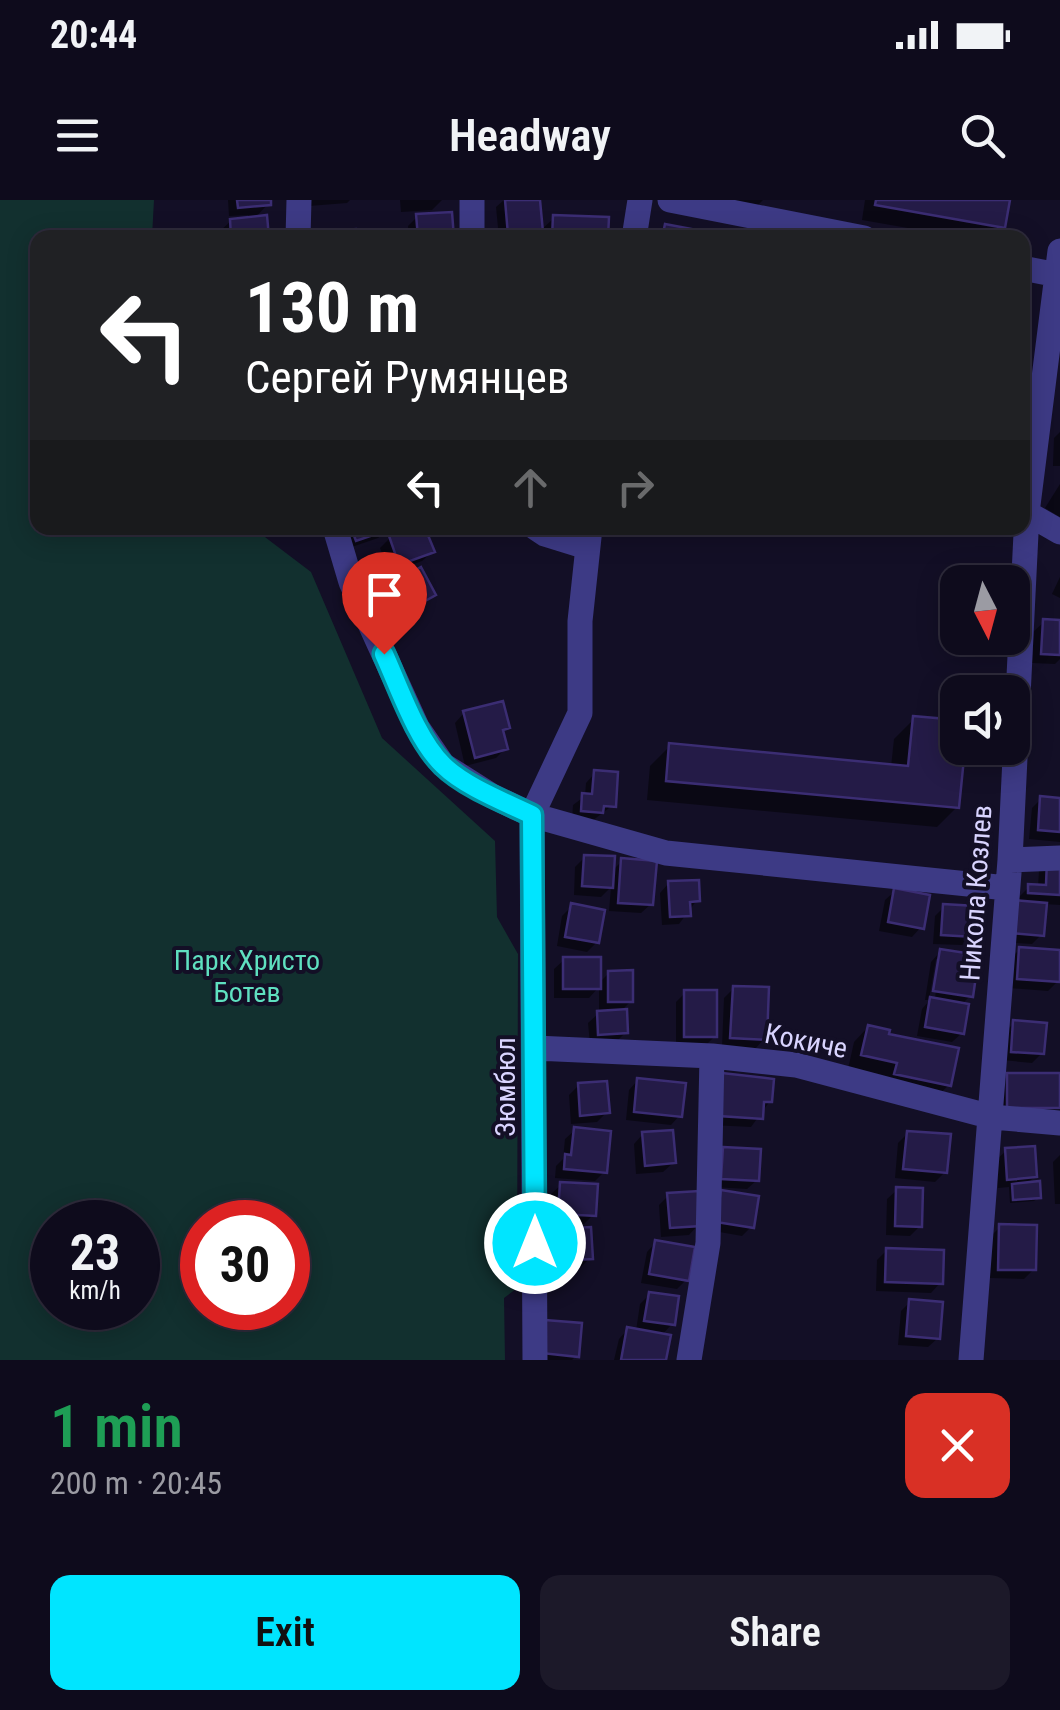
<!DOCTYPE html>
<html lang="en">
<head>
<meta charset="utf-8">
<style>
	body { margin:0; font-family:"Roboto Condensed",sans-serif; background:#1c1929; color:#f1f3f6; height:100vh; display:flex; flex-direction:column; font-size:38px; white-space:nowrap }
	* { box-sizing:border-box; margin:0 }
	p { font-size:32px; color:#9b9ba3 }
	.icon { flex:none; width:55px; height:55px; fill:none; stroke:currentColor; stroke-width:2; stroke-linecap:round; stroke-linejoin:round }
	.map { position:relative; height:1160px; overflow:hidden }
	.side { display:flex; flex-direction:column; background:#0e0b1c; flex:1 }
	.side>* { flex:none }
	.top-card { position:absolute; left:30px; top:30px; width:1000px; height:305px; border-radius:20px; box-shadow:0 5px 25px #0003,0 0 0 2px #2e2b3b; background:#202124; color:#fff; overflow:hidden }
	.needle { width:65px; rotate:174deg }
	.tools { position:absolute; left:940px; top:365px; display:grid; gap:20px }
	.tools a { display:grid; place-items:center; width:90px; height:90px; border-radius:20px; background:#0e0b1c; box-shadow:0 5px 25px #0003,0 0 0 2px #2e2b3b; font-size:50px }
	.speed { position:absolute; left:30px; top:1000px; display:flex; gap:20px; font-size:50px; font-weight:700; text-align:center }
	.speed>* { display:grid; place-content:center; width:130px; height:130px; border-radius:50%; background:#0e0b1c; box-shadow:0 5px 25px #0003,0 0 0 2px #2e2b3b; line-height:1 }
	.speed small { font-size:25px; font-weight:400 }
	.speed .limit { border:15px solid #d22; background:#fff; color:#111 }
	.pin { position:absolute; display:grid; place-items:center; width:85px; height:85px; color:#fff; margin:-102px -42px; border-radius:50% 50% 50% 0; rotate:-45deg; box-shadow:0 0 10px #0007 }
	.pin .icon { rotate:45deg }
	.me { position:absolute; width:110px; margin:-55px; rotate:0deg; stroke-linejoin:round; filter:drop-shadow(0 0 8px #0008) }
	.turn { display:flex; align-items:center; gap:35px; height:210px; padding:0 50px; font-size:45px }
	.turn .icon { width:130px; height:130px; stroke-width:2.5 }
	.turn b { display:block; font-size:70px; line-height:85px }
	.lanes { display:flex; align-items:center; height:95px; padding:0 50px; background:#0003; justify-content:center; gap:50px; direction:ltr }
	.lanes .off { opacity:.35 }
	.round { display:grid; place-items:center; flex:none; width:105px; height:105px; border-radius:20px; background:#1c1929 }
	.overview { display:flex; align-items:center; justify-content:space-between; height:170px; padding:0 50px }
	h1 { font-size:60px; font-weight:600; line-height:75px; color:#1e9e55 }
	.cta { display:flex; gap:20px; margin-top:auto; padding:20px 50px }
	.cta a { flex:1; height:115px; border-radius:20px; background:#00e5ff; color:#111; font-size:40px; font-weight:600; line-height:115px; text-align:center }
	.cta a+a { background:#1c1929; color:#f1f3f6 }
	.status { display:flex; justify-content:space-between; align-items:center; height:70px; padding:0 50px; background:#0e0b1c; direction:ltr }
	.status svg { height:28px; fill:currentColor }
	header { display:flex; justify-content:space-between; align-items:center; height:130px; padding:0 50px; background:#0e0b1c; font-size:45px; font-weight:600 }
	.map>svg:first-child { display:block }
</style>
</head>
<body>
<div class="status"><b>20:44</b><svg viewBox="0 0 49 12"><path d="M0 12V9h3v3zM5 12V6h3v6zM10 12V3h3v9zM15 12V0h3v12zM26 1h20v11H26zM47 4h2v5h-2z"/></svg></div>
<header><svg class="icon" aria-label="menu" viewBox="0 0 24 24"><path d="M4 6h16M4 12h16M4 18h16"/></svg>Headway<svg class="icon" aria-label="search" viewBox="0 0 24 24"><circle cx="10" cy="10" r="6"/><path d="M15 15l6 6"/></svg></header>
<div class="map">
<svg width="1060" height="1160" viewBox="0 0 1060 1160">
	<rect width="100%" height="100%" fill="#130f26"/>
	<path fill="#12302f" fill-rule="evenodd" d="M0 0H154L152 37 38 38V328H253L311 372 382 538 495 641 497 717 518 754 517 1088 504 1098 505 1160H0ZM52 1022H138V1108H52ZM202 1022H288V1108H202Z"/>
	<path fill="#0007" d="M228 0H268V4L254 19 267 38H222L221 30 231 21 248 19V15L229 16Z
		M309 0H350L347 3 309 6Z
		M400 0H442L432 10 401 12Z
		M504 0H538L540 31 554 18 606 38H539V32L534 38H499L496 7Z
		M730 0H763L758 5Z
		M865 0H1007L1003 27 992 38H965L862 20Z
		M417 17 452 38H409L408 26Z
		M1060 232V266H1053L1054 238Z
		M1060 284V317L1045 308Z
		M339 328H388V329L378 338 346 349Z
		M423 328 432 352 422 361 390 373 380 348 390 338Z
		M1060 377V398L1052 394Z
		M388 388 433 395 424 404 391 421 378 397Z
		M1044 422 1060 423V459L1055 464 1032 463 1034 431Z
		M464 513 507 527 502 532 506 548 496 558 465 566 455 523Z
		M914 519 962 548 957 607 937 627 647 600 650 566 670 546 891 567 894 539Z
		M595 573 613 605 592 621 572 620 573 605 585 596 586 583Z
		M1041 599 1060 600V642L1029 639 1032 608Z
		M585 657 612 671 622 661 651 704 641 713 609 711 611 687 601 697 574 695 575 667Z
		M1060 662V705L1044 704 1041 735 1032 744 1001 742 1020 696 1029 687H1038L1039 671Z
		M669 683 697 700 679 724 662 725 660 693Z
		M895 691 921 727 912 737 879 731 885 700Z
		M572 706 597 742 587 752 557 746 562 716Z
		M944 707 972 736 962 745 933 744 935 716Z
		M1020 749 1058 781 1048 791 1008 788 1010 759Z
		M940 752 970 796 961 805 962 833 952 842 917 836 922 809 929 801 934 804 941 759H936L929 800H925L931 762Z
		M564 760 598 784 609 773 631 801 620 812 626 832 616 842 590 844 588 823 599 813V787L589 798H554V769Z
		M734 788 764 839 755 849 722 847 724 798Z
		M685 793 715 836 705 846H676V802Z
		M1014 823 1042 853 1032 863 1002 860 1005 832Z
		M868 827 887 836 949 885 934 899 848 869 854 842Z
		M1008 876H1060V920L993 922V890Z
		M638 880 680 915 671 925 626 920 629 890Z
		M579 885 607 912 597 922 571 924 569 895Z
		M713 885 770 901 751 927 711 925Z
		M575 930 604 972 595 981 555 978 556 966 563 959 565 939Z
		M908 933 945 972 935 982 895 978 898 943Z
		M643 934 673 963 663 972 636 974 634 944Z
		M724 950 757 980 747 989 713 987 714 959Z
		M1006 951 1035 976 1026 985 1039 997 1034 1001 1010 1003 1009 987 998 988 996 960Z
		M1060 955V1004H1055L1053 962Z
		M561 985 593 1015 584 1024 550 1023 551 994Z
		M897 990 920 1026 910 1036 886 1035 887 999Z
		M669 995 698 1025 689 1035 661 1037 659 1005Z
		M713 1002 751 1027 742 1036 708 1030Z
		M1000 1027 1034 1069 1024 1079 990 1078 991 1036Z
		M554 1032 590 1058 581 1067 546 1069 545 1041Z
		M656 1042 686 1080 677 1089 641 1083 647 1052Z
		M887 1050 940 1083 931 1093 876 1091 877 1060Z
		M650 1094 672 1124 661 1136 664 1160H614L619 1139 628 1129 636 1131 640 1104Z
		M910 1102 938 1138 928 1147 898 1145 901 1111Z
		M546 1122 576 1156 572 1160H533Z"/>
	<path fill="#241b47" stroke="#3b2d73" stroke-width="2.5" d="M237 0H271V5L238 8Z
		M505 0H540L543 32 508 35Z
		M876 0H1010L1005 28 875 5Z
		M452 12 454 38H418L416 14Z
		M267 15 269 38H231L230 19Z
		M553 15 609 17 608 38H552Z
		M665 24 697 30 696 38H662Z
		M356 29 357 38H312V32Z
		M351 328H390L391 329 356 341Z
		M412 328H425L435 352 399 365 389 336Z
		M421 367 436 395 401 414 386 386Z
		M1043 419 1060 420V455L1041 454Z
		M503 501 510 528 503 530 508 549 475 558 463 511Z
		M913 516 958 520V548H965L959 608 666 581 669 543 908 566Z
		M594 570 618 572 616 607 604 606 603 613 581 611 582 593 592 594Z
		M1040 596 1060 598V632L1038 630Z
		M584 655 615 656 613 688 582 686Z
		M621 658 657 661 653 705 618 703Z
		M1047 659 1060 660V695L1028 693V684L1046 685Z
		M699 680 700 701 690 702 691 716 670 717 668 681Z
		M894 688 930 695 924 729 888 722Z
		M1012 700 1047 703 1044 736 1010 733Z
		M571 703 605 710 599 743 565 737Z
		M943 704 976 706 974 737 941 735Z
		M1019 747 1060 750V782L1017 779Z
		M940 749 979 755 973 797 933 791Z
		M563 757H601V789H563Z
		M633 770V802H608V771Z
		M733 786 769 787 767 840 730 838Z
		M684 790H717V837H684Z
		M930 797 969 804 964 834 925 827Z
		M627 809 628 833 598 835 597 811Z
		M1013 820 1047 823 1044 854 1011 852Z
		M868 825 890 830 889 834 959 848 951 886 894 874 897 863 861 855Z
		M722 873 774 879 772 902H764L763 919 719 916Z
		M1007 873H1060V908H1007Z
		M637 878 686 883 682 917 634 912Z
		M607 881 610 913 580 916 578 883Z
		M574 927 611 931 607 973 564 969 565 954 571 955Z
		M673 930 676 963 645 966 642 932Z
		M907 931 951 934 947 973 903 969Z
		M1035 946 1037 977 1007 980 1005 948Z
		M723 947 761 949 759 981 721 979Z
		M1040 981 1041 998 1013 1000 1012 984Z
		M560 982 598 984 596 1016 558 1014Z
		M896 987 923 988 922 1027 895 1026Z
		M721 990 759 996 754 1028 716 1022Z
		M699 991 701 1026 670 1028 667 993Z
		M999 1024 1037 1025 1036 1070H998Z
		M591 1027 593 1059 555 1061 553 1029Z
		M655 1040 695 1047 689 1081 649 1074Z
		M886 1048 944 1050 943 1084 885 1082Z
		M649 1092 679 1096 675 1125 644 1121Z
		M909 1099 943 1102 940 1139 906 1136Z
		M545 1120 582 1123 579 1157 541 1153Z
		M627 1127 671 1135 666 1160H621Z"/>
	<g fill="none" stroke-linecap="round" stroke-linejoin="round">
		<path stroke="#3d3a85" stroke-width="25" d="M472 0V38
			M670 0 864 38
			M298 38 299 0
			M634 38 640 0
			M1022 68 1058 75
			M1027 313 1060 332
			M335 328 351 382 417 527 443 565 492 596 532 615 666 653 1007 688
			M536 328 545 334 587 347
			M1010 660 1060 658
			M535 848 712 856 796 865 992 917 1060 923
			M535 1160 532 615 580 513V421L590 328
			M689 1160 708 1043 712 856
			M971 1160 1010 660 1027 313 1060 51"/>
	</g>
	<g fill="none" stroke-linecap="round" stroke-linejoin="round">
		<defs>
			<path id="route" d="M384 454C399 487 417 540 443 565 464 586 505 602 532 615L535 1043"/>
		</defs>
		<use href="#route" stroke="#0095a6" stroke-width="25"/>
		<use href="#route" stroke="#00e5ff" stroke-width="18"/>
	</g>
	<g text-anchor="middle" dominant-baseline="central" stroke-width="8" stroke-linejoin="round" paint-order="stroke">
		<g font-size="28" fill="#d9d4ff" stroke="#130f26">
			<text transform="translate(976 693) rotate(-86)">Никола Козлев</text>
			<text transform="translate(806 841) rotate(11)">Кокиче</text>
			<text transform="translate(505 887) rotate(-90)">Зюмбюл</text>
		</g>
		<g font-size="28" fill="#5fe0c0" stroke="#130f26">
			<text x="247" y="760">Парк Христо<tspan x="247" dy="32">Ботев</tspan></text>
		</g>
	</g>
</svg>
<div class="tools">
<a><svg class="needle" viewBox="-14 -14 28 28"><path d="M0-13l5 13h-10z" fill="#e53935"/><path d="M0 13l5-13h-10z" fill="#9b9ba3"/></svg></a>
<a><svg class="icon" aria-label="sound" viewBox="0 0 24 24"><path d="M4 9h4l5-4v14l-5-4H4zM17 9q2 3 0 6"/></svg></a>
</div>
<div class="speed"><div>23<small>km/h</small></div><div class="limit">30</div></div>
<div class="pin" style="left:384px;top:454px;background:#d93025"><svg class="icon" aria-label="arrive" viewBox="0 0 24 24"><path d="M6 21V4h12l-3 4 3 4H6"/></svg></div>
<svg class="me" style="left:535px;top:1043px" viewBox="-20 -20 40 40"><circle r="17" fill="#00e5ff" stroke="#fff" stroke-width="3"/><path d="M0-11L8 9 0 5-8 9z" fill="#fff"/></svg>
<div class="top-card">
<div class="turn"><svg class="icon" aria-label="left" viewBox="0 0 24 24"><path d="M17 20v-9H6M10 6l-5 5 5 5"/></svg><div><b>130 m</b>Сергей Румянцев</div></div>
<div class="lanes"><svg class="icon" aria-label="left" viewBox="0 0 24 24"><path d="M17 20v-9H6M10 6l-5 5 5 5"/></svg><svg class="icon off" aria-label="ahead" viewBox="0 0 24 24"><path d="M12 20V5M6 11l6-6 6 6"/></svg><svg class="icon off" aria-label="right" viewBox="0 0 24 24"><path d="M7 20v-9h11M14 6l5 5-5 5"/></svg></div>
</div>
</div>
<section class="side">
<div class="overview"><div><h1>1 min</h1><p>200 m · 20:45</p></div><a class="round" style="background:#d93025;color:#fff"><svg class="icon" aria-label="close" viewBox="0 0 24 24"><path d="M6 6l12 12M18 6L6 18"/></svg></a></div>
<div class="cta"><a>Exit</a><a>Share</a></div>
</section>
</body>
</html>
